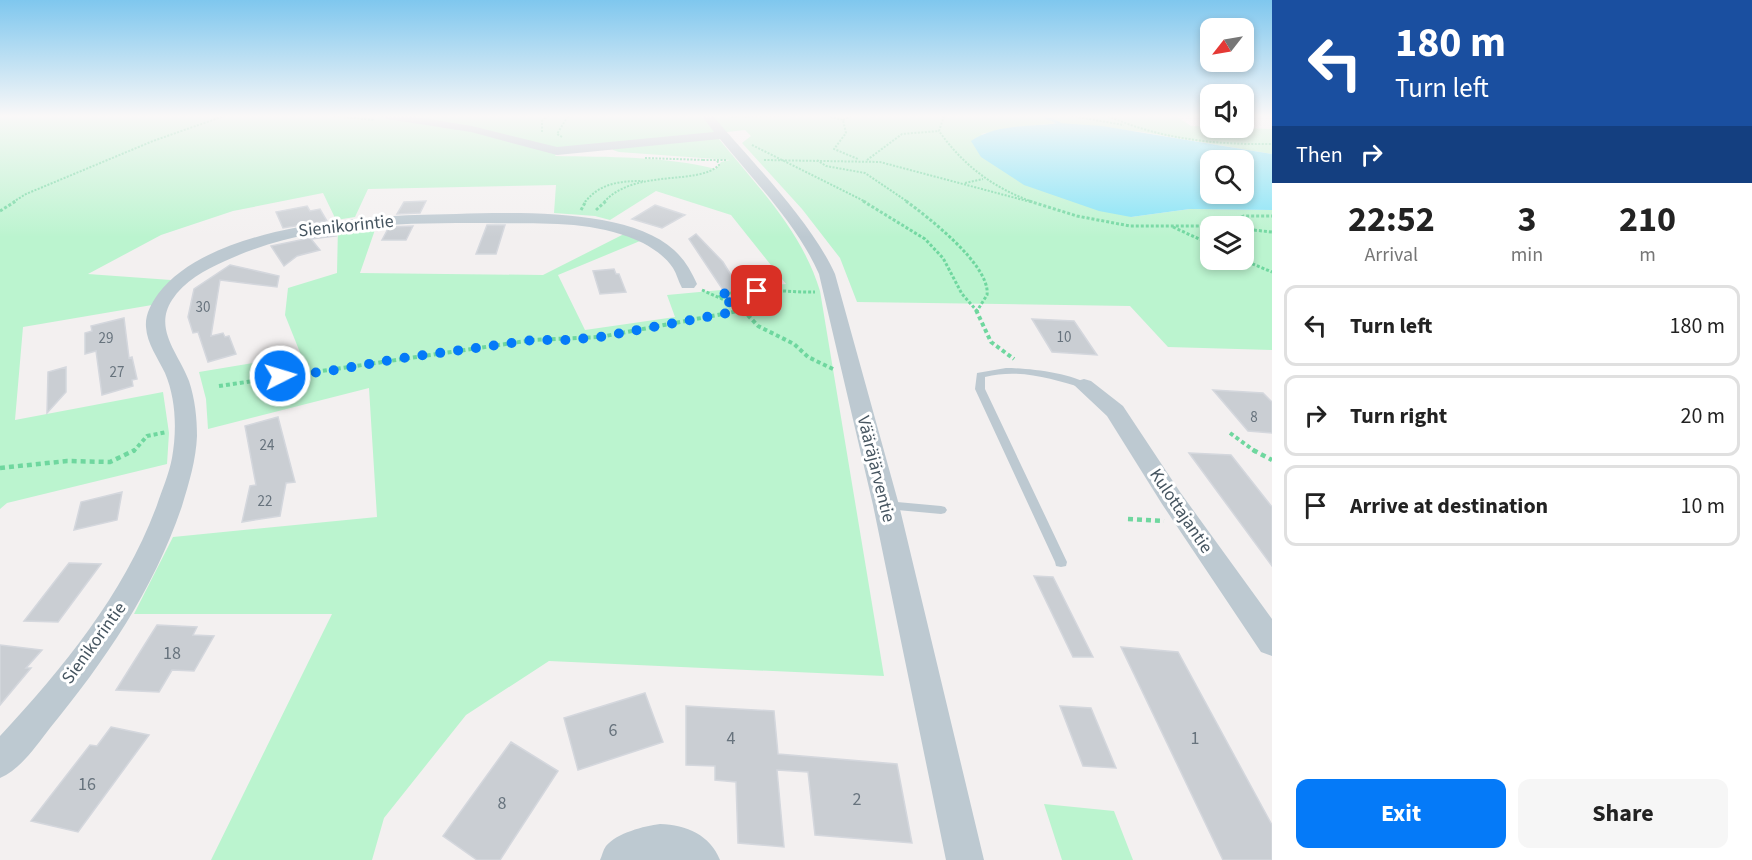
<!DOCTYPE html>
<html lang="en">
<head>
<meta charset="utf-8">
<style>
	body { margin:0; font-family:"Source Sans 3",sans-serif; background:#f6f6f6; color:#222; height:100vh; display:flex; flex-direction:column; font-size:22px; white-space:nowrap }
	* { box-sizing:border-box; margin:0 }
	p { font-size:20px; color:#767676 }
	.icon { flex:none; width:33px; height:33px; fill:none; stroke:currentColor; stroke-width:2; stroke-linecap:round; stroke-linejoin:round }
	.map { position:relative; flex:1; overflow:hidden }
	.panel { display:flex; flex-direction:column; background:#fff; width:480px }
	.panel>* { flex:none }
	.banner { background:#1a4fa0; color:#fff; overflow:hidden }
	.needle { width:39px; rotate:239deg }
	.buttons { position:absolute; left:1200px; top:18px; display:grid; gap:12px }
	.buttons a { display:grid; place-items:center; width:54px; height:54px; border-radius:12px; background:#fff; box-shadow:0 3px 9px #0003; font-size:30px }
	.pin { position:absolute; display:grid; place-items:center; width:51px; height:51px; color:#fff; margin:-26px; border-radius:12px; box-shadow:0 3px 9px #0006 }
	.me { position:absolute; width:66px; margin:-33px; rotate:85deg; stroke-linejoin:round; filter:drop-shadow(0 0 4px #0008) }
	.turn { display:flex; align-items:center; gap:21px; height:126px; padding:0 24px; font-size:27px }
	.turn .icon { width:78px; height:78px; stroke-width:2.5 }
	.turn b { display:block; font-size:42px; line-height:51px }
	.then { display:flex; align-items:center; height:57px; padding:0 24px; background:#0003; gap:12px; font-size:22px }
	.eta { display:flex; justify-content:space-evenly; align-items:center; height:102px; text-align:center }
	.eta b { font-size:36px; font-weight:700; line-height:42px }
	.cta { display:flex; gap:12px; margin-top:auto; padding:12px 24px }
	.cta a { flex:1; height:69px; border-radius:12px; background:#057af8; color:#fff; font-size:24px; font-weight:700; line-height:69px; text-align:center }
	.cta a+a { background:#f6f6f6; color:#222 }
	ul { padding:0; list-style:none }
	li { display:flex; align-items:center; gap:18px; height:81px; margin:0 12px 9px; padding:0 12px; border:3px solid #e0e0e0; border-radius:12px }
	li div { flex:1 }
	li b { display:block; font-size:22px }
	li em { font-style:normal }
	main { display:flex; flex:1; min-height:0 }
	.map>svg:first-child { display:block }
</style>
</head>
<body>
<main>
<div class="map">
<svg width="1272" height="860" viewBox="0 0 1272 860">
	<rect width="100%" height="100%" fill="#f3f0f0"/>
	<path fill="#bbf4cf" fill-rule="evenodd" d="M0 116H1176L1191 126 1272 129V154L1142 132 1080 125V128L1181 205 1059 123 1015 127 981 134 1131 217 1190 209 1272 210V350L1168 347 1130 306 857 302 840 258 802 209 742 143 751 136 745 130 558 151 555 156C608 157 665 156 716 169L721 162 730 160 619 152 613 150 612 147 718 138C757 186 802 231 820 291L884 676 549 661 466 715 384 818 372 860H211L332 614H134L173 537 377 517 369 388 208 429 206 399 199 372 301 355 285 315 288 288 337 273 338 226 377 224 360 273 543 275 624 234 640 241 558 275 585 330 675 317 667 295 786 284 731 215 656 191 610 220 595 216 554 213 556 185 368 189 355 217 336 220 323 193 233 211 161 235 88 274 171 280 152 305 23 327 15 420 163 392 169 433 167 464 7 503 0 509ZM1210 226H1244V260H1210Z
		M1044 804 1114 811 1133 860H1062Z"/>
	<path fill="#83e3f6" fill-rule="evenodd" d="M1059 123 1102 126 1272 154V210L1190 209 1131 217 1099 211 1024 185 981 157 971 141C996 124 1030 127 1059 123ZM1210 160H1244V194H1210Z"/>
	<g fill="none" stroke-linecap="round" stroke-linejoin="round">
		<path stroke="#83e3f6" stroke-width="3" d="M1043 116 1059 123"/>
	</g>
	<path fill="#caced3" stroke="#d4d7dd" stroke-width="1.5" d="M426 201 420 213 397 214 404 202Z
		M655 205 685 215 662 228 632 219Z
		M307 206 310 211 320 209 327 221 283 228 276 212Z
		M487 225H505L496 254H476Z
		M413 226 406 240H382L389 227Z
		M334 233 336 236 311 239 320 250 297 256 284 266 271 246Z
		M696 234 723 262 747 301 735 308 689 239Z
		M230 265 279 276 277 287 220 280 211 336 223 333 225 337 229 336 236 354 208 362 198 332 193 333 188 317 194 289Z
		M614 269 616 274H619L626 292 600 294 593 271Z
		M124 318 129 358 132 357 137 379 132 380 133 386 102 395 96 351 85 354V333L92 331 91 326Z
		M1032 319 1074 321 1097 355 1052 352Z
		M66 367V392L47 413 48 372Z
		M1213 390 1263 393 1272 402V433L1248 431Z
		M278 417 295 482 286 483 280 516 242 522 250 486 256 485 245 426Z
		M1189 453 1231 455 1272 507V566Z
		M122 492 117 520 74 530 81 502Z
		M69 563 101 564 58 622 24 621Z
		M1034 576 1053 577 1093 657H1073Z
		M157 625 197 627 193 635 214 636 194 671 172 670 159 692 116 690Z
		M0 645 42 650 26 668H31L0 705Z
		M1121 647 1178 652 1272 825V860H1223Z
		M645 693 663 742 578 770 564 718Z
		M686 706 774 711 778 754 897 764 912 843 815 835 808 772 777 770 784 847 738 843 736 782 715 780V766L686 765Z
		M1060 706 1091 708 1116 768 1083 766Z
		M111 727 149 735 78 832 31 821 90 745 97 746Z
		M511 742 558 771 500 860H477L443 836Z"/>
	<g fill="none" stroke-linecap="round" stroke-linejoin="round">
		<path stroke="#6fd79f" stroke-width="2" stroke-dasharray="2 1.5" stroke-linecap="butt" d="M333 116 374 120
			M827 116 843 120 846 133 834 149 858 159
			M944 116 939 131C963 165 993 188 1033 202
			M1072 116 1124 125
			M1108 116C1160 139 1215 145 1272 144
			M731 117 789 116
			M843 120 852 116
			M542 132V121L548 116
			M562 137 557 134 568 116
			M752 145 866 202
			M645 158 705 160
			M703 160H726
			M764 160 880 162 1027 201
			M817 160 826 166 865 173 908 202
			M867 160 902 134 939 131
			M965 183 983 179
			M13 202 26 194 153 141 224 116
			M585 202C600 183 620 181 643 181
			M604 202C635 168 698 186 719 165L717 160"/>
		<path stroke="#6fd79f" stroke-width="3" stroke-dasharray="3 2" stroke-linecap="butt" d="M863 201 925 239 943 258 962 294 977 311
			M906 201C928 217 991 266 987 295L977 311
			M1029 201 1077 216 1130 226H1217
			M581 210 586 201
			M596 210 606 201
			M0 211 16 201
			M1218 226 1244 216H1272
			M1173 227 1210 244
			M1244 229 1272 232
			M1243 260 1272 272
			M702 290 740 307 744 311
			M719 297C749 284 783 293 815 292
			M736 311 744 310"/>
		<path stroke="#6fd79f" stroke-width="4" stroke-dasharray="4 3" stroke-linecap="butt" d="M743 310 758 326 794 344 808 357 833 369
			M976 310 991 342 1014 359
			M219 386 533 340 600 337 744 310
			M1230 433 1256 452
			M133 452 147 436 167 432"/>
		<path stroke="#6fd79f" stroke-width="4.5" stroke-dasharray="5 4" stroke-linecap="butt" d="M1253 450 1272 460
			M0 468 67 461 110 462 135 450
			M1128 519 1164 521"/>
		<path fill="#bdc9d1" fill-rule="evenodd" d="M1006 368C1027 368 1073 373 1089 385L1084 388C1051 379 1020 368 985 377V389L1067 562 1066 566 1061 567 1056 566 1055 562 975 389 977 373Z
			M886 501 941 506 945 507 947 510 945 513 941 514 886 509 882 508 880 505 882 502Z"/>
		<path fill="#bdc9d1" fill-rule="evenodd" d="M382 116H410L472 126 557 147 714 132 702 116H713C752 162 811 221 835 274L899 505 984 860H946L873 505 819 274C797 224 754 181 720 139L557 155 471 132 387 119Z
			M415 215C483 214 622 202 674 250 685 260 691 271 697 284L694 288H682C678 281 677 274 673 268 666 257 654 249 643 243 595 219 538 224 485 223 397 223 307 223 225 261 205 270 184 281 172 300 153 329 179 354 189 381 195 399 197 418 197 436 196 460 189 483 182 506 154 589 105 661 50 728 36 746 21 769 0 778V736C64 667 124 594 157 505 162 490 169 474 172 458 177 430 176 399 165 373 158 358 147 344 146 327 145 315 151 304 158 294 206 230 342 218 415 215Z
			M1084 379 1091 381 1123 406 1180 492 1272 619V656L1261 652 1162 504 1107 416 1074 385 1077 381Z
			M660 824C687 825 710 835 720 860H600C602 856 603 850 606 846 617 833 644 826 660 824Z"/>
	</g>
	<linearGradient id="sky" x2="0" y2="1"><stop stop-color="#7fc7ee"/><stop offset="0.49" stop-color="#faf8f8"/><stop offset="1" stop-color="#faf8f8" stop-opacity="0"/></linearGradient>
	<rect width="1272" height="237" fill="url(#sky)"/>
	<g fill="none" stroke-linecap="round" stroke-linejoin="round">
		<path stroke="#057af8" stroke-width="10" stroke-dasharray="0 18" d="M280 376 330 371 396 359 533 340H566L600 337 744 310 719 297 727 292 757 291"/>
	</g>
	<g text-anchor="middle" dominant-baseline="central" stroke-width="6" stroke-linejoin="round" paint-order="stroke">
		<g font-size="15" fill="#67737d">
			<text x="203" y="307">30</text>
			<text x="1064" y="337">10</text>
			<text x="106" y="338">29</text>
			<text x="117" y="372">27</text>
			<text x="1254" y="417">8</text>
			<text x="267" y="445">24</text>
			<text x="265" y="501">22</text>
		</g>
		<g font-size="18" fill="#465560" stroke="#fff">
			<text transform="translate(346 226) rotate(-6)">Sienikorintie</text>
			<text transform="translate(876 469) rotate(76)">Vääräjärventie</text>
			<text transform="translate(1181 511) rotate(56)">Kulottajantie</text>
			<text transform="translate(94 643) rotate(-54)">Sienikorintie</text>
		</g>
		<g font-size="18" fill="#67737d">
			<text x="172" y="653">18</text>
			<text x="613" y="730">6</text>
			<text x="731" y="738">4</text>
			<text x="1195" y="738">1</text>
			<text x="87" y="784">16</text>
			<text x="857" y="799">2</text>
			<text x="502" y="803">8</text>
		</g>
	</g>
</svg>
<div class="buttons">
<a><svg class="needle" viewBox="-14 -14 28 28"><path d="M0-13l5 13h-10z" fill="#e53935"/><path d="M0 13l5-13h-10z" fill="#767676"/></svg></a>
<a><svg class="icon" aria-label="sound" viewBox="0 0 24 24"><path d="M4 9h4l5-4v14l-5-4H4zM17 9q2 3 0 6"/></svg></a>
<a><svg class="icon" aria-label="search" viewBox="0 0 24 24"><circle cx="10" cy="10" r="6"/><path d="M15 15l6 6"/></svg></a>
<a><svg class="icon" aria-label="layers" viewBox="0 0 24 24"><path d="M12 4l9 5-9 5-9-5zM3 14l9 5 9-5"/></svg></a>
</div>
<div class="pin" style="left:757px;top:291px;background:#d93025"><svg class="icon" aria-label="arrive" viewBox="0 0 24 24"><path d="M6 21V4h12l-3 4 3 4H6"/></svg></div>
<svg class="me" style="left:280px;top:376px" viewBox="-20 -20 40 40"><circle r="17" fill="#057af8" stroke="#fff" stroke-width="3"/><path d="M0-11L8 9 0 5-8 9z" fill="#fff"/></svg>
</div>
<section class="panel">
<div class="banner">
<div class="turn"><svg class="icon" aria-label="left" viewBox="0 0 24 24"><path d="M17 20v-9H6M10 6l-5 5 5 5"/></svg><div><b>180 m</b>Turn left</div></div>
<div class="then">Then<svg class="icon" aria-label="right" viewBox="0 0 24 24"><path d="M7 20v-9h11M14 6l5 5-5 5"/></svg></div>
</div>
<div class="eta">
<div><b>22:52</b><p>Arrival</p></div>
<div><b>3</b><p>min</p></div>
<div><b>210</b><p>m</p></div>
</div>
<ul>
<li><svg class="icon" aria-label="left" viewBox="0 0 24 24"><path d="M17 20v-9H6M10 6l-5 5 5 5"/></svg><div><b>Turn left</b></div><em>180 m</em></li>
<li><svg class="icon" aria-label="right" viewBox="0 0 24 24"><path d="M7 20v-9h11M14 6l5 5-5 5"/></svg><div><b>Turn right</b></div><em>20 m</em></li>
<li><svg class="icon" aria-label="arrive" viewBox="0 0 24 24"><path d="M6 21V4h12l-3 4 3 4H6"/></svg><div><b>Arrive at destination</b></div><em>10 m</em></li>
</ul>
<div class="cta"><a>Exit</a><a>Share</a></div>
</section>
</main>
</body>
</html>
